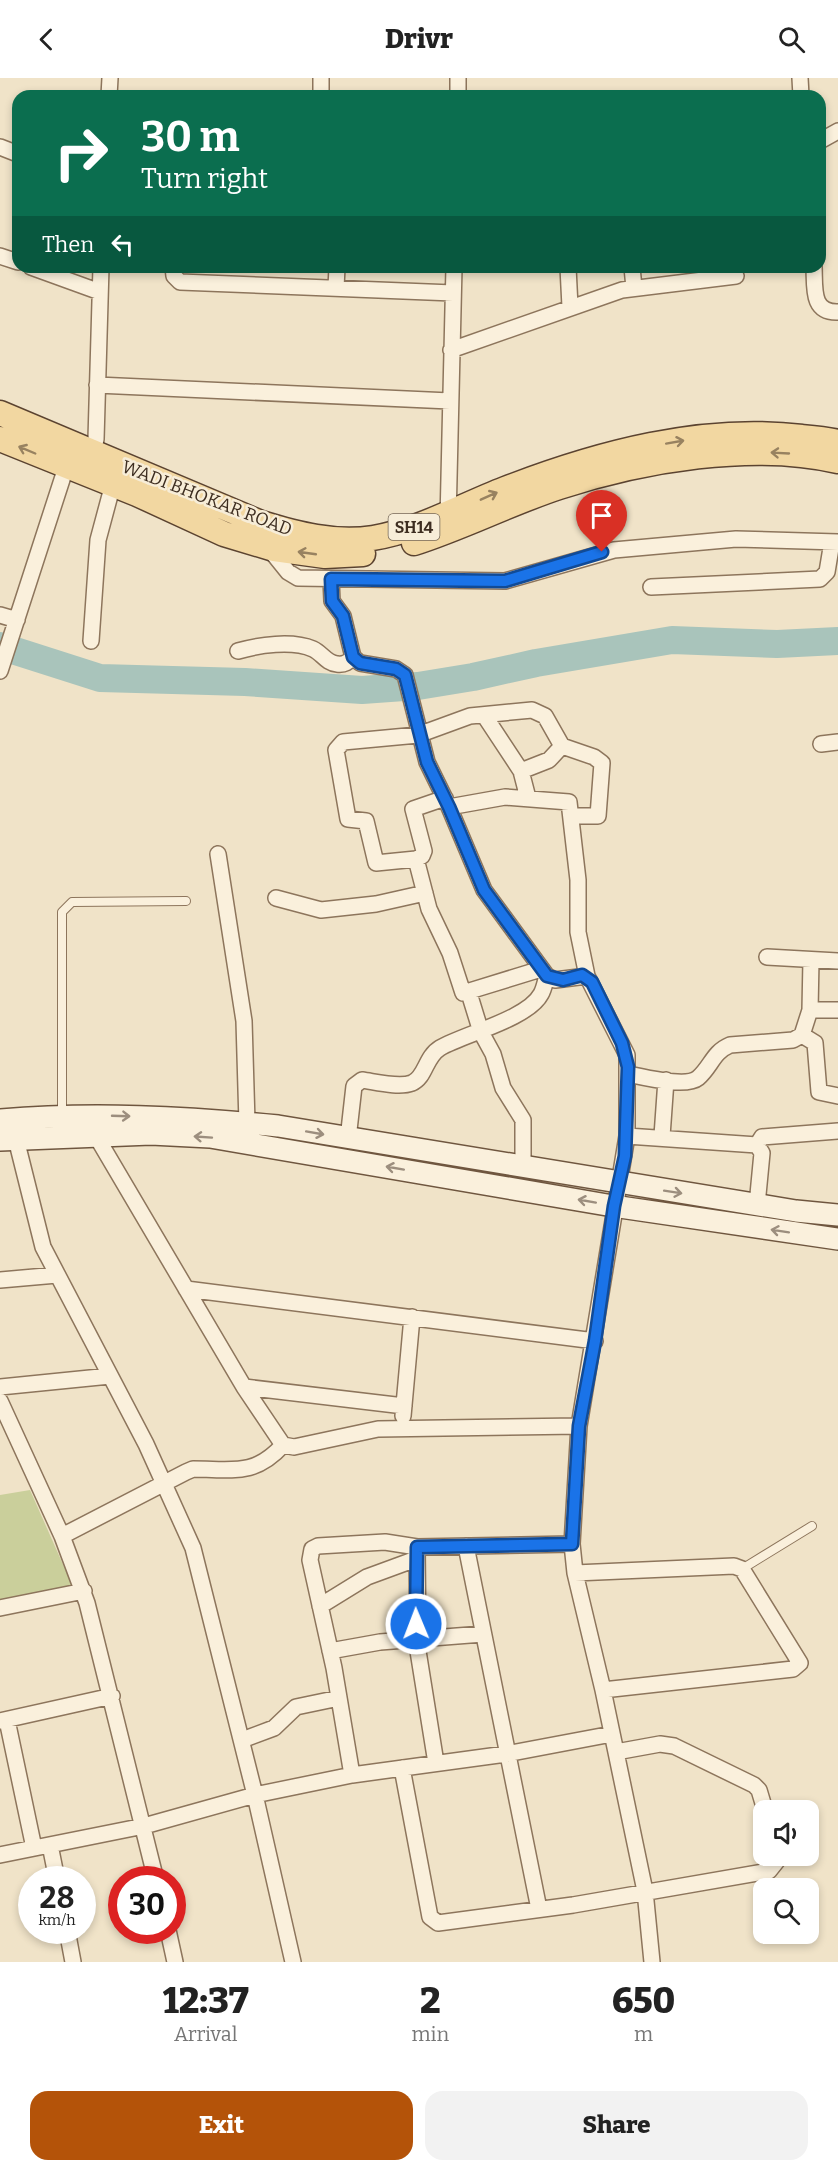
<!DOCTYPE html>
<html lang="en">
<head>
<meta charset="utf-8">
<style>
	body { margin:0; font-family:Bitter,serif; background:#f2f2f2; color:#222; height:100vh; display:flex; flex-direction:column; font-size:22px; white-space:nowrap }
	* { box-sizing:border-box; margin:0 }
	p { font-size:20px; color:#767676 }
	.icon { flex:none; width:33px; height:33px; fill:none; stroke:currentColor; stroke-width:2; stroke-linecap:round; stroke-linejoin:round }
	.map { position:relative; height:1884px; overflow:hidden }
	.panel { display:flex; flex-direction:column; background:#fff; flex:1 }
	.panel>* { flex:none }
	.hud { position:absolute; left:12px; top:12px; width:814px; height:183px; border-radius:18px; box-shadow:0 3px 9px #0003; background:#0b6e4f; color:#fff; overflow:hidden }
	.fabs { position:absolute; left:753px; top:1722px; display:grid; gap:12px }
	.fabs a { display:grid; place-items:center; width:66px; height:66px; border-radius:12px; background:#fff; box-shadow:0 3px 9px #0003; font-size:30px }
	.speed { position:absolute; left:18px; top:1788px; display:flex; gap:12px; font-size:30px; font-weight:700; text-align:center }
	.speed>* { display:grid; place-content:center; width:78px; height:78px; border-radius:50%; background:#fff; box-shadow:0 3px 9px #0003; line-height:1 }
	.speed small { font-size:15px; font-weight:400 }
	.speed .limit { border:9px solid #d22; background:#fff; color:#111 }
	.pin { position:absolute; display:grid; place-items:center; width:51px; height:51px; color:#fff; margin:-62px -26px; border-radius:50% 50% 50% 0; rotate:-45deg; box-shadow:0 0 6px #0007 }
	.pin .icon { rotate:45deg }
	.me { position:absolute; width:66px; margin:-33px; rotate:359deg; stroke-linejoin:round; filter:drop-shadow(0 0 4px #0008) }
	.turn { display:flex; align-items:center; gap:21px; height:126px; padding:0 30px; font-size:27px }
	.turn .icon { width:78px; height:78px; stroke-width:2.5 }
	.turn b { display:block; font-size:42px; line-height:51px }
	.then { display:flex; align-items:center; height:57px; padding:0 30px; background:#0003; gap:12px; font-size:22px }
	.eta { display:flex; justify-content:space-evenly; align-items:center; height:102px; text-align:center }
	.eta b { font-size:36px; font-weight:800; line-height:42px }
	.button { display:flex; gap:12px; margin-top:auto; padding:12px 30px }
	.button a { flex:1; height:69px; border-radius:18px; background:#b45309; color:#fff; font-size:24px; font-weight:800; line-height:69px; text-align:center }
	.button a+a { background:#f2f2f2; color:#222 }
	header { display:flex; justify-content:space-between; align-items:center; height:78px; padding:0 30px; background:#fff; font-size:27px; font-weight:800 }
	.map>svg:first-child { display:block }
</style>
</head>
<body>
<header><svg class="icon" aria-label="back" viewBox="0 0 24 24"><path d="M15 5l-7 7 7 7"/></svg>Drivr<svg class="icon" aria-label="search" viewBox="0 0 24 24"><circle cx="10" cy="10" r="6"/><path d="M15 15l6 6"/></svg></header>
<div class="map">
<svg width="838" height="1884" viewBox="0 0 838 1884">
	<rect width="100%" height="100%" fill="#f0e3c8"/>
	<path fill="#cacf9b" d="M30 1412 73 1509 0 1524V1417Z"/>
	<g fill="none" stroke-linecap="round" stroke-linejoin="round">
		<path stroke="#a9c4bb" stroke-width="28" d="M0 568 100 600 245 604 362 612 418 608 473 599 536 585 672 562 777 566 838 563"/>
		<defs>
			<path id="lane" d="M62 1037V834L72 824 186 823
				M742 1491 812 1448"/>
			<path id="street" d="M321 0V18
				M800 0 801 18
				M109 18 110 0
				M458 18V0
				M820 63 838 53
				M0 69 18 76
				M0 178 18 184
				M31 189 100 214
				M173 189 174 198 180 204 453 215
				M568 189 570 229
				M632 189 634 210
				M814 189C815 210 811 235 838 234
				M336 210 337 189
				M451 272 622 212 736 198
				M97 307 450 323
				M93 375 96 361 101 189
				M448 442 454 189
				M267 468 288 494 298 500 505 503 614 472 736 461 838 464
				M331 501 332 523 343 538 353 579 360 585 396 591 405 597 427 684 449 729 484 812 547 898 555 902 587 898 627 977V1058L579 1348 572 1466 575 1495 603 1612 645 1813 652 1884
				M651 509 820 501 827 494 832 464
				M0 537 17 542
				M91 563 98 462 113 406
				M238 573C259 567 292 562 313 571 322 575 326 585 337 586 345 587 348 584 353 579
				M0 593 69 380
				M484 637 521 693 528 720
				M821 666 838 664
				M521 693 549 682 562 668
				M449 729 505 719 569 724 578 802V854L587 898
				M218 776 244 943 247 1045
				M416 781 422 778 424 773 413 731 445 720
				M276 820 321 832 376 826 425 815
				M767 879 838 883
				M541 891 463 915 450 875 429 831 416 781 376 785 366 743 348 741 336 672 343 664 418 657 470 638 532 632 545 638 562 668 594 679 602 685 598 738H572
				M469 915 481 954 493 976 503 1010 523 1042V1089
				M810 932H838
				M802 957 815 965 819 1014 838 1018
				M628 996C643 999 686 1010 698 1000 711 989 713 974 730 967L793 962 802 957 810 932 811 882
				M92 1051 244 1309 283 1367 294 1369 378 1351 579 1348
				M14 1053 43 1169 146 1366 193 1470 255 1717 293 1884
				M627 1058 757 1067 762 1075 757 1127
				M662 1058 666 1002
				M348 1061 354 1008 362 1002C376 1004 399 1010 412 1005 426 999 425 979 440 970 464 956 528 941 541 916 544 911 545 904 547 898
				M757 1067 762 1059 838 1053
				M0 1202 57 1197
				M186 1211 595 1263
				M0 1309 110 1298
				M244 1309 404 1328
				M0 1323 62 1458 87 1525 156 1802
				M403 1338 412 1239
				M62 1458 186 1394 193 1391C232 1391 254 1399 283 1367
				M466 1468 539 1831
				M417 1469 418 1573 436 1685
				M575 1495 734 1488 742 1491 800 1585 793 1591 603 1612
				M320 1528 367 1499 416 1481
				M0 1530 84 1513
				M330 1573 380 1564 483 1556
				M7 1642 34 1770
				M0 1643 112 1618
				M242 1662 274 1650 296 1629 339 1620
				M616 1674 660 1666 674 1668 754 1707 759 1712 765 1732
				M402 1690 430 1839 438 1845 573 1827 769 1793 777 1783V1778
				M352 1697 334 1590 310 1482 312 1471 318 1468 385 1464 417 1469 572 1466
				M50 1767 57 1802
				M0 1777 144 1748 255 1717 352 1697 506 1676 612 1656
				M67 1852 73 1884
				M168 1852 175 1884"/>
			<path id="secondary" d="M0 1042C93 1034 185 1039 278 1048L796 1133 838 1137
				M0 1062 151 1056 210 1059 613 1128 838 1161"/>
			<path id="primary" d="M0 335 261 445C297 456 334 466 373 460 420 452 461 428 505 411 598 375 702 347 802 359 814 360 827 361 838 364
				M0 361 137 416 224 456 274 471 325 478 363 476
				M414 465C464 449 510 425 559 409 642 382 753 363 838 383"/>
		</defs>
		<use href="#lane" stroke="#8d755c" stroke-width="10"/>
		<use href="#street" stroke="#8d755c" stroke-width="18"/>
		<use href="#secondary" stroke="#6f563f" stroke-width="24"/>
		<use href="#primary" stroke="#5b4330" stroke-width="27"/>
		<use href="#lane" stroke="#faf0dc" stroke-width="8"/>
		<use href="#street" stroke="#faf0dc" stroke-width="15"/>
		<use href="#secondary" stroke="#faf0dc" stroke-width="21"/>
		<use href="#primary" stroke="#f2d7a1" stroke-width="24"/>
	</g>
	<defs><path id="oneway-shaft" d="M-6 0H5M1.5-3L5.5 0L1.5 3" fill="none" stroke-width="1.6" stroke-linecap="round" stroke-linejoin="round" transform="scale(1.5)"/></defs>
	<g stroke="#988260">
		<use href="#oneway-shaft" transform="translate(675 364) rotate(-10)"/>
		<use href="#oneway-shaft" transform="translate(27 372) rotate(-157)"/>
		<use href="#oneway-shaft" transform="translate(780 375) rotate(-177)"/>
		<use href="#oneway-shaft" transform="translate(489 418) rotate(-24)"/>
		<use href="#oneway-shaft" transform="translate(307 475) rotate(-172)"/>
	</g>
	<g stroke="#9c8e7e">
		<use href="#oneway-shaft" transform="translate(121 1038) rotate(2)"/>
		<use href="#oneway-shaft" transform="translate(315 1055) rotate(10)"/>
		<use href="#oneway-shaft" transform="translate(203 1059) rotate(-176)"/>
		<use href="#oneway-shaft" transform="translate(395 1090) rotate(-170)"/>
		<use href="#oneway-shaft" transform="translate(673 1114) rotate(9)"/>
		<use href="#oneway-shaft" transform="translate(587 1123) rotate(-170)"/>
		<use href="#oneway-shaft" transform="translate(780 1153) rotate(-171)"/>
	</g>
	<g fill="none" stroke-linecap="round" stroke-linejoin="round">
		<defs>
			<path id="route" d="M416 1546 417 1469 572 1466 579 1348 595 1263 614 1128 625 1078 628 989 622 965 592 904 582 897 563 902 547 898 484 812 449 729 427 684 405 597 396 591 360 585 353 579 343 538 332 523 331 501 505 503 602 474"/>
		</defs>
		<use href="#route" stroke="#114b97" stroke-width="15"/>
		<use href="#route" stroke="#1a73e8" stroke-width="10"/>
	</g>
	<g text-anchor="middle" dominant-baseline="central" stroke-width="5" stroke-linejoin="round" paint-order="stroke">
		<rect fill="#f7edd8" stroke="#756757" stroke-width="1.5" x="388.5" y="436" width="51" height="26" rx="4.5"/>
		<g font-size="16" font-weight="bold" fill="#3d2d20">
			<text x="414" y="449">SH14</text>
		</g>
		<g font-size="18" fill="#3d2d20" stroke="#f7edd8">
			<text transform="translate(207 420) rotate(21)">WADI BHOKAR ROAD</text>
		</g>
	</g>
</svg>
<div class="fabs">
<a><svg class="icon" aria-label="sound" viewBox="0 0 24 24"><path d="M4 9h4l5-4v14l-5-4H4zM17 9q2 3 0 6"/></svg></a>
<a><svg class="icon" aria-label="search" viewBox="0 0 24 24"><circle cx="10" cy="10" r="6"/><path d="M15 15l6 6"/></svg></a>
</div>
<div class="speed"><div>28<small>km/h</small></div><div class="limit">30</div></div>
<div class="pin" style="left:602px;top:474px;background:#d93025"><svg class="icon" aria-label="arrive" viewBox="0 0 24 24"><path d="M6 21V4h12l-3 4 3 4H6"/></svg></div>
<svg class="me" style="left:416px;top:1546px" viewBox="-20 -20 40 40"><circle r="17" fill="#1a73e8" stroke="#fff" stroke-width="3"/><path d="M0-11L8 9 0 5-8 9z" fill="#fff"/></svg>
<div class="hud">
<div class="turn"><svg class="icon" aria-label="right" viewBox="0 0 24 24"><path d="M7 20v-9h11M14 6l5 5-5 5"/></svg><div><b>30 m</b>Turn right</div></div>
<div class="then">Then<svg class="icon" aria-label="left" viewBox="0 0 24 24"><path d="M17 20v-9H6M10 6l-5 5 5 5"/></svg></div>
</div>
</div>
<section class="panel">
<div class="eta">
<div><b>12:37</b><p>Arrival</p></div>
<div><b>2</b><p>min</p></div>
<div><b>650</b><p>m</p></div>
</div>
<div class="button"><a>Exit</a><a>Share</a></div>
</section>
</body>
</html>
